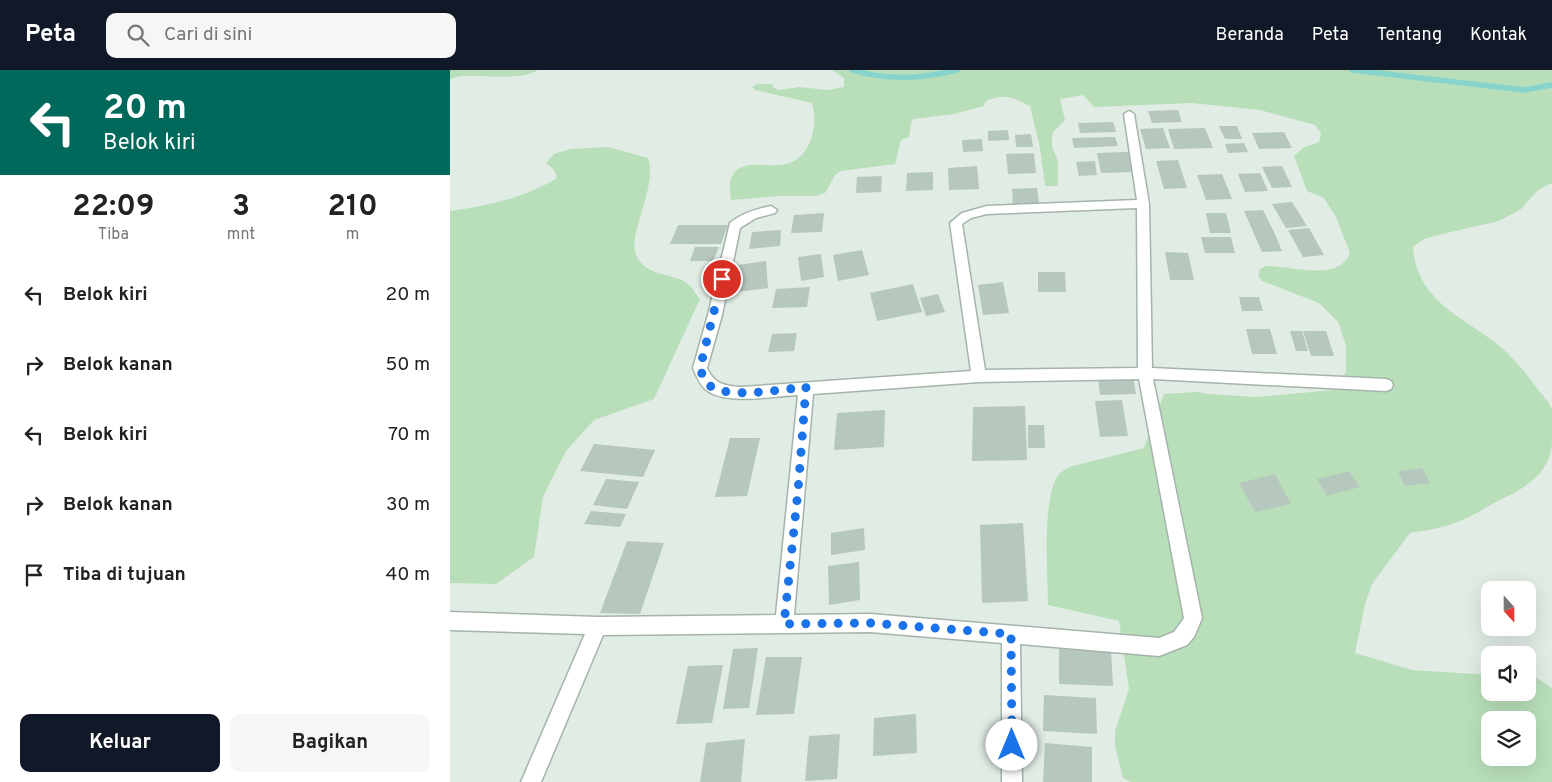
<!DOCTYPE html>
<html lang="id">
<head>
<meta charset="utf-8">
<style>
	body { margin:0; font-family:Overpass,sans-serif; background:#f6f6f6; color:#222; height:100vh; display:flex; flex-direction:column; font-size:19px; white-space:nowrap }
	* { box-sizing:border-box; margin:0 }
	p { font-size:16px; color:#767676 }
	.icon { flex:none; width:28px; height:28px; fill:none; stroke:currentColor; stroke-width:2; stroke-linecap:round; stroke-linejoin:round }
	.map { position:relative; flex:1; overflow:hidden }
	.panel { display:flex; flex-direction:column; background:#fff; width:450px }
	.panel>* { flex:none }
	.top-card { background:#00695c; color:#fff; overflow:hidden }
	.needle { width:32px; rotate:159deg }
	.buttons { position:absolute; left:1031px; top:511px; display:grid; gap:10px }
	.buttons a { display:grid; place-items:center; width:55px; height:55px; border-radius:10px; background:#fff; box-shadow:0 5px 20px #0002; font-size:25px }
	.pin { position:absolute; display:grid; place-items:center; width:42px; height:42px; color:#fff; margin:-21px; border:2px solid #fff; border-radius:50%; box-shadow:0 1px 5px #0007 }
	.me { position:absolute; width:55px; margin:-28px; rotate:0deg; stroke-linejoin:round; filter:drop-shadow(0 0 4px #0008) }
	.turn { display:flex; align-items:center; gap:18px; height:105px; padding:0 20px; font-size:22px }
	.turn .icon { width:65px; height:65px; stroke-width:2.5 }
	.turn b { display:block; font-size:35px; line-height:42px }
	.eta { display:flex; justify-content:space-evenly; align-items:center; height:85px; text-align:center }
	.eta b { font-size:30px; font-weight:700; line-height:35px }
	.cta { display:flex; gap:10px; margin-top:auto; padding:10px 20px }
	.cta a { flex:1; height:58px; border-radius:10px; background:#111827; color:#fff; font-size:20px; font-weight:700; line-height:58px; text-align:center }
	.cta a+a { background:#f6f6f6; color:#222 }
	ul { padding:0; list-style:none }
	li { display:flex; align-items:center; gap:15px; height:70px; padding:0 20px }
	li div { flex:1 }
	li b { display:block; font-size:19px }
	li em { font-style:normal }
	header { display:flex; align-items:center; gap:30px; box-sizing:border-box; height:70px; padding:0 25px; background:#111827; color:#fff }
	header strong { font-size:24px }
	nav { display:flex; gap:28px; margin-inline-start:auto; font-size:18px }
	.search { width:350px; height:45px; background:#f6f6f6; display:flex; align-items:center; gap:12px; box-sizing:border-box; padding:0 18px; border-radius:10px; color:#767676; font-size:19px }
	main { display:flex; flex:1; min-height:0 }
	.map>svg:first-child { display:block }
</style>
</head>
<body>
<header>
<strong>Peta</strong>
<div class="search"><svg class="icon" aria-label="search" viewBox="0 0 24 24"><circle cx="10" cy="10" r="6"/><path d="M15 15l6 6"/></svg>Cari di sini</div>
<nav><a>Beranda</a><a>Peta</a><a>Tentang</a><a>Kontak</a></nav>
</header>
<main>
<section class="panel">
<div class="top-card">
<div class="turn"><svg class="icon" aria-label="left" viewBox="0 0 24 24"><path d="M17 20v-9H6M10 6l-5 5 5 5"/></svg><div><b>20 m</b>Belok kiri</div></div>
</div>
<div class="eta">
<div><b>22:09</b><p>Tiba</p></div>
<div><b>3</b><p>mnt</p></div>
<div><b>210</b><p>m</p></div>
</div>
<ul>
<li><svg class="icon" aria-label="left" viewBox="0 0 24 24"><path d="M17 20v-9H6M10 6l-5 5 5 5"/></svg><div><b>Belok kiri</b></div><em>20 m</em></li>
<li><svg class="icon" aria-label="right" viewBox="0 0 24 24"><path d="M7 20v-9h11M14 6l5 5-5 5"/></svg><div><b>Belok kanan</b></div><em>50 m</em></li>
<li><svg class="icon" aria-label="left" viewBox="0 0 24 24"><path d="M17 20v-9H6M10 6l-5 5 5 5"/></svg><div><b>Belok kiri</b></div><em>70 m</em></li>
<li><svg class="icon" aria-label="right" viewBox="0 0 24 24"><path d="M7 20v-9h11M14 6l5 5-5 5"/></svg><div><b>Belok kanan</b></div><em>30 m</em></li>
<li><svg class="icon" aria-label="arrive" viewBox="0 0 24 24"><path d="M6 21V4h12l-3 4 3 4H6"/></svg><div><b>Tiba di tujuan</b></div><em>40 m</em></li>
</ul>
<div class="cta"><a>Keluar</a><a>Bagikan</a></div>
</section>
<div class="map">
<svg width="1102" height="712" viewBox="0 0 1102 712">
	<rect width="100%" height="100%" fill="#e1ece5"/>
	<path fill="#b9dfba" fill-rule="evenodd" d="M0 0H88C66 14 16 0 0 9Z
		M382 0H1102V113L1088 120 1071 139 1049 151 988 165 974 169 963 177C967 233 1015 247 1052 278 1066 291 1078 305 1089 321 1093 326 1100 333 1102 340 1102 348 1102 361 1102 370 1102 398 1082 414 1058 426 1045 432 1034 439 1021 446 1002 456 981 460 960 463L922 514 915 534 905 583 962 600 1040 605V622H1078V605L1081 604 1102 618V712H681L673 708 665 676V661L679 619 669 551 598 535C598 504 591 428 609 404 612 402 615 399 619 397L694 378 714 324 748 322 758 324 806 327 883 320 896 302V275L888 252 869 233 812 211 808 205 810 199 816 196C839 195 889 213 900 183L886 147 874 128 857 121 844 86 853 78 869 72 871 63 865 55 810 40 742 33 644 37 633 25 610 29 615 50 603 62 602 67V77L608 91V116H595L590 78 580 36C565 28 552 22 535 32L534 36 504 44 464 49 461 53 459 67 451 70 445 94 391 101 385 105 375 123 366 126H329L281 130C280 121 278 111 284 103 301 82 341 113 359 74 365 61 366 47 362 33L305 20 302 17 308 14H322L324 18 329 20 349 17 379 20 394 17V8ZM1040 650H1078V688H1040Z
		M158 77 198 88C208 117 177 165 186 185 195 207 225 203 238 214 243 218 246 225 250 229L204 329 144 350 116 381 93 427 84 487 46 514 0 513V141C38 136 74 128 107 108L104 100 96 93 104 84 121 79Z"/>
	<g fill="none" stroke-linecap="round" stroke-linejoin="round">
		<path stroke="#87d4cd" stroke-width="5.5" d="M402 0C437 11 471 9 507 0
			M902 0 1074 20 1102 15"/>
	</g>
	<path fill="#b6c7bd" d="M728 40 732 52 702 53 698 41Z
		M663 52 666 62 630 63 628 53Z
		M769 56H787L792 69H775Z
		M713 58 720 78 696 79 690 59Z
		M755 58 763 78 724 79 718 59Z
		M558 60 559 70 538 71V61Z
		M834 62 842 78 809 79 802 63Z
		M581 64 583 77H566L565 65Z
		M665 67 668 76 624 78 622 68Z
		M532 69 533 81 513 82 512 70Z
		M794 73 798 82 778 83 775 74Z
		M678 82 683 102 651 103 647 83Z
		M584 83 586 103 558 104 556 84Z
		M728 90 737 118 714 119 706 91Z
		M645 91 647 105 629 106 626 92Z
		M527 96 529 119 499 120 498 98Z
		M832 96 842 117 822 118 812 97Z
		M483 102V120L456 121 457 103Z
		M810 103 818 121 795 122 788 104Z
		M772 104 782 129 756 130 747 105Z
		M432 106 431 122 406 123 407 107Z
		M587 118 589 134 563 135 562 119Z
		M842 132 857 156 836 158 822 134Z
		M813 140 824 162 832 181 812 182 794 141Z
		M374 143 372 162 341 163 344 145Z
		M756 143H776L781 163H760Z
		M228 155H278L271 174H220Z
		M859 158 874 185 853 187 838 160Z
		M331 160 330 176 299 179 302 162Z
		M751 167H781L785 183H755Z
		M245 177H269L263 191H240Z
		M412 180 419 205 388 211 383 185Z
		M715 182 738 183 744 210H720Z
		M371 184 374 207 351 211 348 187Z
		M316 191 318 218 288 222V195Z
		M588 202H615L616 222H588Z
		M553 212 559 243 533 245 528 215Z
		M463 214 472 242 427 251 420 223Z
		M360 217 357 237 322 238 326 219Z
		M488 224 495 242 476 246 470 228Z
		M789 227H809L813 241H792Z
		M796 259H820L827 284H802Z
		M840 261H852L858 281H846Z
		M853 261H876L884 286H861Z
		M347 263 344 281 318 282 322 264Z
		M683 307 686 324 650 325 648 308Z
		M672 330 678 366 650 367 645 331Z
		M575 336 577 390 522 391 523 337Z
		M435 340 434 377 384 380 387 343Z
		M578 355H594L595 378H578Z
		M280 368H310L297 426 265 427Z
		M144 374 205 380 193 407 130 401Z
		M972 398 980 413 955 416 948 401Z
		M899 401 910 417 877 426 867 409Z
		M825 404 841 434 805 442 789 413Z
		M156 409 189 412 177 439 143 435Z
		M141 441 176 444 170 457 134 454Z
		M573 453 578 531 532 533 530 455Z
		M414 458 415 480 381 485V463Z
		M177 471 214 473 190 544 150 543Z
		M409 492 410 530 379 535 378 496Z
		M308 578 299 638 273 639 283 579Z
		M609 579 661 582 663 616 609 614Z
		M316 587H352L344 644 306 645Z
		M273 595 262 653 226 654 238 596Z
		M594 625 646 628 647 664 593 661Z
		M466 644 467 683 423 686 424 648Z
		M390 664 387 709 355 711 359 666Z
		M295 669 291 712H250L256 673Z
		M595 673 642 677V712H593Z"/>
	<g fill="none" stroke-linecap="round" stroke-linejoin="round">
		<defs>
			<path id="street" d="M679 41 684 44 699 134 702 298 936 309 941 311 943 315 941 319 936 321 703 309 752 548 744 567 737 575 709 586 570 574 572 712H552V573L420 562 153 565 91 712H71L135 564 0 560V542L148 547 326 545 348 325C323 326 274 336 255 319 249 313 246 305 243 298L258 245 280 153C292 143 306 139 321 136L327 140 325 143 306 148 290 158 272 245 257 298C264 314 275 316 291 317L521 301 500 153 512 143 537 136 687 130 674 44ZM687 138 688 298 535 300 512 154 521 148 537 144ZM689 309 734 548 724 562 709 568 420 544 344 545 363 324 529 312Z"/>
		</defs>
		<use href="#street" stroke="#a4b4ab" stroke-width="3"/>
		<use href="#street" fill="#fff" fill-rule="evenodd"/>
	</g>
	<g fill="none" stroke-linecap="round" stroke-linejoin="round">
		<path stroke="#1a73e8" stroke-width="9" stroke-dasharray="0 16.2" d="M272 209 250 298C252 304 254 311 259 315 276 330 333 319 356 317L348 421 334 554 420 553 561 564 562 675"/>
	</g>
</svg>
<div class="buttons">
<a><svg class="needle" viewBox="-14 -14 28 28"><path d="M0-13l5 13h-10z" fill="#e53935"/><path d="M0 13l5-13h-10z" fill="#767676"/></svg></a>
<a><svg class="icon" aria-label="sound" viewBox="0 0 24 24"><path d="M4 9h4l5-4v14l-5-4H4zM17 9q2 3 0 6"/></svg></a>
<a><svg class="icon" aria-label="layers" viewBox="0 0 24 24"><path d="M12 4l9 5-9 5-9-5zM3 14l9 5 9-5"/></svg></a>
</div>
<div class="pin" style="left:272px;top:209px;background:#d93025"><svg class="icon" aria-label="arrive" viewBox="0 0 24 24"><path d="M6 21V4h12l-3 4 3 4H6"/></svg></div>
<svg class="me" style="left:562px;top:675px" viewBox="-20 -20 40 40"><circle r="19" fill="#fff"/><path d="M0-13L10 11 0 6-10 11z" fill="#1a73e8"/></svg>
</div>
</main>
</body>
</html>
